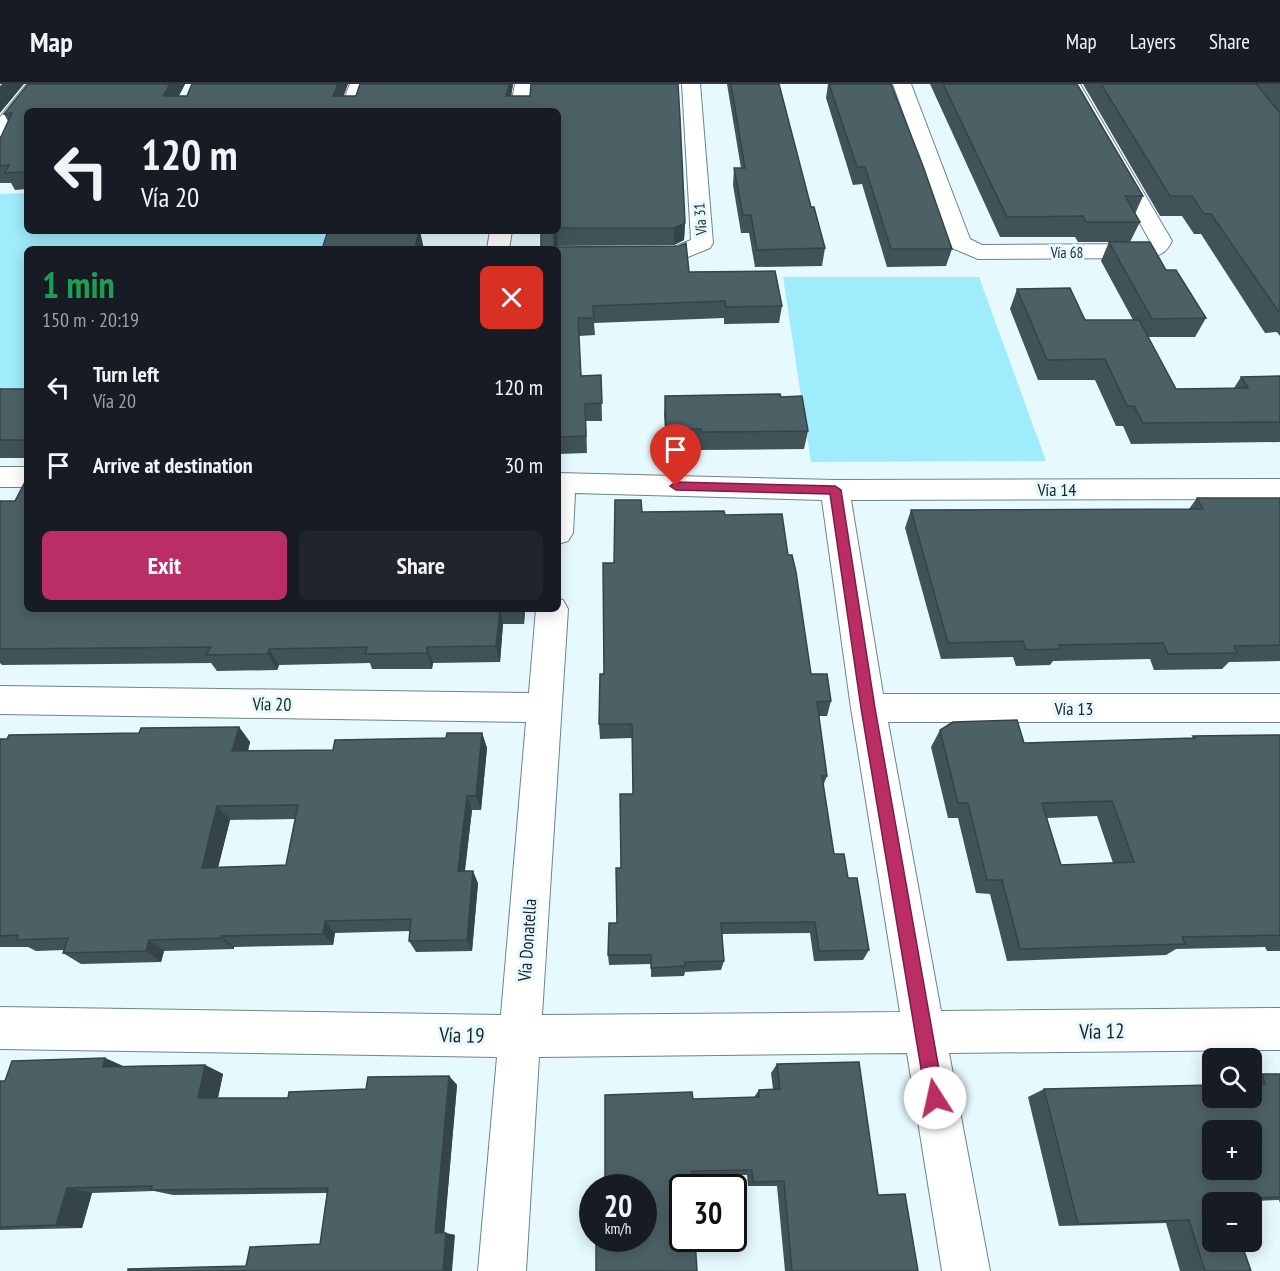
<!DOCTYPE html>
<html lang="en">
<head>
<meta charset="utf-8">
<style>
	body { margin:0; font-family:"PT Sans Narrow",sans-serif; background:#20242c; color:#f1f3f6; height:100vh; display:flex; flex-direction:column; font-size:22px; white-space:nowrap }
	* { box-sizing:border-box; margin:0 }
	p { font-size:20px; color:#9ea1a6 }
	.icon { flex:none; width:33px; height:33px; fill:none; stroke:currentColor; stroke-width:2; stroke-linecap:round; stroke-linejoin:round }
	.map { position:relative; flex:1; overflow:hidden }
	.panel { position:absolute; left:24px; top:162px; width:537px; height:366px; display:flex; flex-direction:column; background:#171b24; border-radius:9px; box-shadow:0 3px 15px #0003 }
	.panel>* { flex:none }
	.guide { position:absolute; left:24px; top:24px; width:537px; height:126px; border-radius:9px; box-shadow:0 3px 15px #0003; background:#171b24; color:#f1f3f6; overflow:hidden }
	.controls { position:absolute; left:1202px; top:964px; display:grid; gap:12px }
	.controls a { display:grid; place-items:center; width:60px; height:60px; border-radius:9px; background:#171b24; box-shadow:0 3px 15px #0003; font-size:30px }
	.speed { position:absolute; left:579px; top:1090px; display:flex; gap:12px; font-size:30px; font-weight:700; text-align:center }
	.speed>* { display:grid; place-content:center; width:78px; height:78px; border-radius:50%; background:#171b24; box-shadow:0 3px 15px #0003; line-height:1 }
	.speed small { font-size:15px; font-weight:400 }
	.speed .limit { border:3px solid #111; border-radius:9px; background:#fff; color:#111 }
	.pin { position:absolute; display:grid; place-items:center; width:51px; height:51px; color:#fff; margin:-62px -26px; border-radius:50% 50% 50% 0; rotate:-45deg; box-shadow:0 0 6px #0007 }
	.pin .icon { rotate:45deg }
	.me { position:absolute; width:66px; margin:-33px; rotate:350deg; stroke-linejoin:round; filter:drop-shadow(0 0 4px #0008) }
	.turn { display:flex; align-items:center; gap:21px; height:126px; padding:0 18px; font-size:27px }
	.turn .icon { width:78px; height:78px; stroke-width:2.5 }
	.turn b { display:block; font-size:42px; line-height:51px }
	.round { display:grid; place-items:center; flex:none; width:63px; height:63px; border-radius:9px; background:#20242c }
	.overview { display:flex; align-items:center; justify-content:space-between; height:102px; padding:0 18px }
	h1 { font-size:36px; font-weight:600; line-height:45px; color:#1e9e55 }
	.button { display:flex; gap:12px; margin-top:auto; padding:12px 18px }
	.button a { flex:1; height:69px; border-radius:9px; background:#ba2e65; color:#fff; font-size:24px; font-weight:600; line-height:69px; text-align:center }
	.button a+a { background:#20242c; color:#f1f3f6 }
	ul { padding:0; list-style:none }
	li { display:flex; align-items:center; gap:18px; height:78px; padding:0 18px }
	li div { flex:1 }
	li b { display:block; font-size:22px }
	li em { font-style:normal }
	header { display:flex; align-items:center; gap:36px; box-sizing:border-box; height:84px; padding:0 30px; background:#171b24; border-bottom:2px solid #363941 }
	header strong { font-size:28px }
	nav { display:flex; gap:33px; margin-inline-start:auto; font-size:21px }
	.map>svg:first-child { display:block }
</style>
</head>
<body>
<header>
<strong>Map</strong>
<nav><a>Map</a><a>Layers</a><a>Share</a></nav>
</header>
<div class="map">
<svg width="1280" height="1187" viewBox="0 0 1280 1187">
	<rect width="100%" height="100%" fill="#e5f9fe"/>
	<path fill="#9fecfc" d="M27 109V147H340L334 165H27V314H0V110Z
		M783 193H979L1046 377 811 378Z"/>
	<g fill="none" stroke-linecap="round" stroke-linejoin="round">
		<defs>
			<path id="minor" d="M27 0H46L7 50 0 52V33Z
				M350 0H368L359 27H339Z
				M515 0H533L530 27H510Z
				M682 0H700L713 159 710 164 678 177 558 178V165H555L558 164 674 163 691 156Z
				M893 0H911L970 155 982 161 1146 160 1150 157 1062 0H1080L1172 157C1167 167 1162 171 1151 174L978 175 952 164Z
				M490 147H512L509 165H487Z
				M0 383H27V403H0Z
				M558 389 835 396 1280 395V415L851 416 883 610H1280V638H888L941 927 1280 924V966L949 969 990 1187H942L907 969 539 973 526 1187H478L497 973 0 965V923L501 931 526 638 0 630V602L529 609 536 525H558V515L563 516 568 525 542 931 900 928 851 624 822 416 575 409 573 449 568 457 558 460Z"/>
		</defs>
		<use href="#minor" stroke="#6e8489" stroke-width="2"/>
		<use href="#minor" fill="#fff" fill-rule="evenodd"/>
	</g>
	<path fill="#415358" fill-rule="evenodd" d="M28 0H185L179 12H187L192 0H348L343 12H356L360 0H513L511 12H530L531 0H678L680 34 685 139 684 156 674 161 558 162 556 163 679 162 686 159 689 188 775 187 782 222 779 239 724 240V234L594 239 595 251 579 252 581 292 601 291 602 337H586L587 369 558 370V165H541V147H558V27H27V105L15 106 11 99H0V55L8 37 4 30Z
		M727 0H779L811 123 825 164 822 182 755 183 749 149H741L733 101 734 84H741Z
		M828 0H891L952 165 946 182 887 183 862 100 853 101 826 14Z
		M930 0H1077L1143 112 1135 130 1140 138 1130 158H1078L1075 153H1000Z
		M1083 0H1280V252L1277 248 1265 249 1201 150H1194L1182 132H1160Z
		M1109 158 1166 186 1206 234 1195 253H1148L1176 305 1234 304 1241 293 1280 292V358L1131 360 1123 342H1116L1095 296H1038L1010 225 1017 205 1085 236H1133L1101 177Z
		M0 305H27V374H0Z
		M665 312 781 313 808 347 804 365 700 366V364H666L664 331Z
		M1197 414H1280V577L1229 578 1222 585 1154 586 1150 575 1053 577 1050 581 1016 582 1013 573 941 575 905 444 911 426 1189 425Z
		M0 417H15L27 525H525L524 540H503L500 578 433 579 432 585H372L370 579 279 581 277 586 217 587 211 579 2 581 0 579Z
		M642 428 725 431 788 471 811 590 831 617 827 632H819L827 692 823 702 834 770 848 794 869 866 863 876 814 877 810 849 722 850 724 877 721 886 685 888 684 892 651 893V880L609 881 608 871 617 839 621 784 633 710 632 654 600 655 599 640 614 479Z
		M239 643 250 658 248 667 333 666 446 654 482 649 487 664 481 726H472L465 787 478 799 472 867 416 868 409 857 410 847 335 849 333 861 234 863V865L164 867 161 878 81 880 63 869 64 866 36 867 28 863H0V655L139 649ZM295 735 286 781 218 783 230 736Z
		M940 646 1024 659 1191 655 1193 652 1280 651V867H1267L1265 863 1176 865 1166 871 1007 877 990 810 976 809 958 734H948L931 663ZM1097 732 1113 779 1061 781 1047 734Z
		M105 974 123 982 205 981 223 990 218 1014H288L366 1005 449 992 457 1001 444 1149 455 1151 246 1182 320 1160 327 1109 173 1111 154 1107 92 1109 82 1144 0 1146V997H5Z
		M777 980 878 1111 918 1187H785L777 1102H748L747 1091 693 1092 596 1187 693 1015 754 1013 759 1006 773 1005 771 989Z
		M1262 990H1280V1119L1279 1116 1227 1118 1251 1187H1180L1166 1139 1059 1142 1028 1013 1044 1005 1251 1014V994Z"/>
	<path fill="#354447" d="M2 0H24L0 29V2Z
		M170 0H185L170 27 163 12Z
		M338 0H348L338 27 333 12Z
		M509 0H513L509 27 506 12Z
		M685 139 684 156 674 161V144Z
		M419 147H420L424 165 415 164Z
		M553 147H557L558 162 555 164 551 148Z
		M500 525 503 540 500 578 496 562Z
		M522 525H525L524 540Z
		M427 563 433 579 432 585 427 569Z
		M269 565 279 581 277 586 268 570Z
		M239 643 250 658 244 682 232 667Z
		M482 649 487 664 481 726 476 712Z
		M467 712 472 726 463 799 458 787Z
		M217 722 230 736 215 796 202 784Z
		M473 787 478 799 472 867 467 856Z
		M325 837 335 849 333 861 323 850Z
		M221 852 234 863V865L221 854Z
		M149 856 164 867 161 878 146 867Z
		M105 974 127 984 103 983Z
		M205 981 223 990 216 1022 198 1014Z
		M449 992 457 1001 444 1152 435 1149Z
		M67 1104 92 1109 82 1144 56 1141Z
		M446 1149 455 1151 452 1187H443Z"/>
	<path fill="#4c6166" stroke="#354447" stroke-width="1.5" fill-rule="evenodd" d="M28 0H170L163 12H187L192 0H338L333 12H356L360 0H509L506 12H530L531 0H678L680 34 685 139 674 144H558V27H27V88L5 89 9 81 0 82V55L12 29 4 30Z
		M731 0H779L811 123H814L825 164 757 166 751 131H743L734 84H745Z
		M829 0H891L923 82 952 165H891L865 83H857Z
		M943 0H1077L1143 112H1125L1140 138H1086L1083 132 1007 133Z
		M1101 0H1256L1280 29V228H1279L1211 130H1204L1192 112H1170Z
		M328 147H419L415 164 437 163 436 165H322Z
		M541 147H553L551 148 554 150V161L557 163 679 162 686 159 689 188 775 187 782 222 726 223 725 217 593 222 594 234H578L581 292 601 291 602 319 585 320 586 352 558 353V165H541Z
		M1109 158H1150L1166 186H1176L1206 234 1152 235Z
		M1070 204 1085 236H1139L1176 305 1248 304 1241 293 1280 292V338L1143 339 1134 322H1127L1105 275 1047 276 1017 205Z
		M0 305H27V356H0Z
		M780 310 781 313 802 312 808 347 701 348V345L666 346 665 312Z
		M27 394V525H500L496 562 427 563V569L365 570 367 563 269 565 268 570 206 571 211 563 0 565V417H15Z
		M1197 414H1280V561L1234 562 1237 569 1168 570 1163 559 1059 561 1060 565 1026 566 1023 557 948 559 911 426 1203 425Z
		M615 416H641L642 428 724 427 725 431 782 430 788 471H792L796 488 811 590H827L831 617 817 618 827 692H822L834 770H844L848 794H857L869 866 819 867 815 838 721 839 724 877 685 878V882L651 884V871H608L609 839H617L616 784H621L620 710H633L632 640H599L600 590H604L603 479H614Z
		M1017 636 1024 659 1195 654 1193 652 1280 651V851L1182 853 1185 860 1020 865 1002 796H987L968 719H958L940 646 953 638ZM1112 717 1134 778 1061 781 1042 719Z
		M239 643 232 667 333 666 335 656 446 654 447 649H482L476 712H467L458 787H473L467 856 409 857 411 835 325 837 323 850 221 852V854L149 856 146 867 63 869 68 854 16 856 18 851 0 852V655H7L9 651 139 649 141 644ZM298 721 286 781 202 784 217 722Z
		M105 974 103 983 205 981 198 1014H288L289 1008 366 1005 368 993 449 992 435 1149H446L443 1187H128V1185L246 1182 250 1163 320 1160 328 1104 151 1106 152 1102 67 1104 56 1141 0 1143V997H5L12 977Z
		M859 978 878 1111 905 1110 918 1187H792L784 1097 753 1098 752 1086 692 1087 693 1104H682V1155H695L697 1187H596V1155H644V1104H605V1011L692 1008 693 1015 759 1013V1006L780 1005 777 980Z
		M1262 990H1280V1113L1226 1115 1227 1119H1212V1158H1241L1251 1187H1205L1189 1136 1078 1140 1044 1005 1212 1001V1014H1251V1000H1265ZM1212 1047H1251V1086H1212Z"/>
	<path fill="#ba2e65" stroke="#791e42" stroke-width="1.5" d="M676 398 835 402 841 406 875 624 944 1014 941 1020 935 1023 928 1020 926 1014 861 624 830 410 676 406 670 402Z"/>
	<g text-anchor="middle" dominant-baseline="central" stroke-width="6" stroke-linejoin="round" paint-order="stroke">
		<g font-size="15" fill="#1c2527" stroke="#e5f9fe">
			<text transform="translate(700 135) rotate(-94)">Vía 31</text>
			<text x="1067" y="168">Vía 68</text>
		</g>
		<g font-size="18" fill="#1c2527" stroke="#e5f9fe">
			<text x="1057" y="405">Vía 14</text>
			<text transform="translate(272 620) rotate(1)">Vía 20</text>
			<text x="1074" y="624">Vía 13</text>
			<text transform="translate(527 856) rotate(-86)">Vía Donatella</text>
		</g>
		<g font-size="21" fill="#1c2527" stroke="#e5f9fe">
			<text transform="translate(1102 947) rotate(-1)">Vía 12</text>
			<text transform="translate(462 951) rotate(1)">Vía 19</text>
		</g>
	</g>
</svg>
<div class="controls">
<a><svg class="icon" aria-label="search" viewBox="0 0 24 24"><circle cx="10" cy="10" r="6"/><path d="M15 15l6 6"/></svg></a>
<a>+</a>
<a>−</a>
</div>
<div class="speed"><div>20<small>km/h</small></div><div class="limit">30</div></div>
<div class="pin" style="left:676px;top:402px;background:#d93025"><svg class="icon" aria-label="arrive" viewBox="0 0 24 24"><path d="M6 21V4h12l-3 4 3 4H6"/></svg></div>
<svg class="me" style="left:935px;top:1014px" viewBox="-20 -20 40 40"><circle r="19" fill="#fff"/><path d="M0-13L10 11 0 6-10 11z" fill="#ba2e65"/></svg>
<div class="guide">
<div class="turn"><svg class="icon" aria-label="left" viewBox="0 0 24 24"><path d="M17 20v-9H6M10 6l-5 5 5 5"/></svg><div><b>120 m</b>Vía 20</div></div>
</div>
<section class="panel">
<div class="overview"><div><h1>1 min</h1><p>150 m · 20:19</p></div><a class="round" style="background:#d93025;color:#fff"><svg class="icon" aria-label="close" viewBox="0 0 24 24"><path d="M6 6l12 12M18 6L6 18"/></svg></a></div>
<ul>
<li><svg class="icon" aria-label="left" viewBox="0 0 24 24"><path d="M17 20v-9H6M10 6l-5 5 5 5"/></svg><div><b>Turn left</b><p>Vía 20</p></div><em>120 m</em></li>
<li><svg class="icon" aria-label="arrive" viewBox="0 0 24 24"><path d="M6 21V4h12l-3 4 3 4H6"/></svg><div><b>Arrive at destination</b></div><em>30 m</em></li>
</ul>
<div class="button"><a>Exit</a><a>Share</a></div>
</section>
</div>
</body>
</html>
